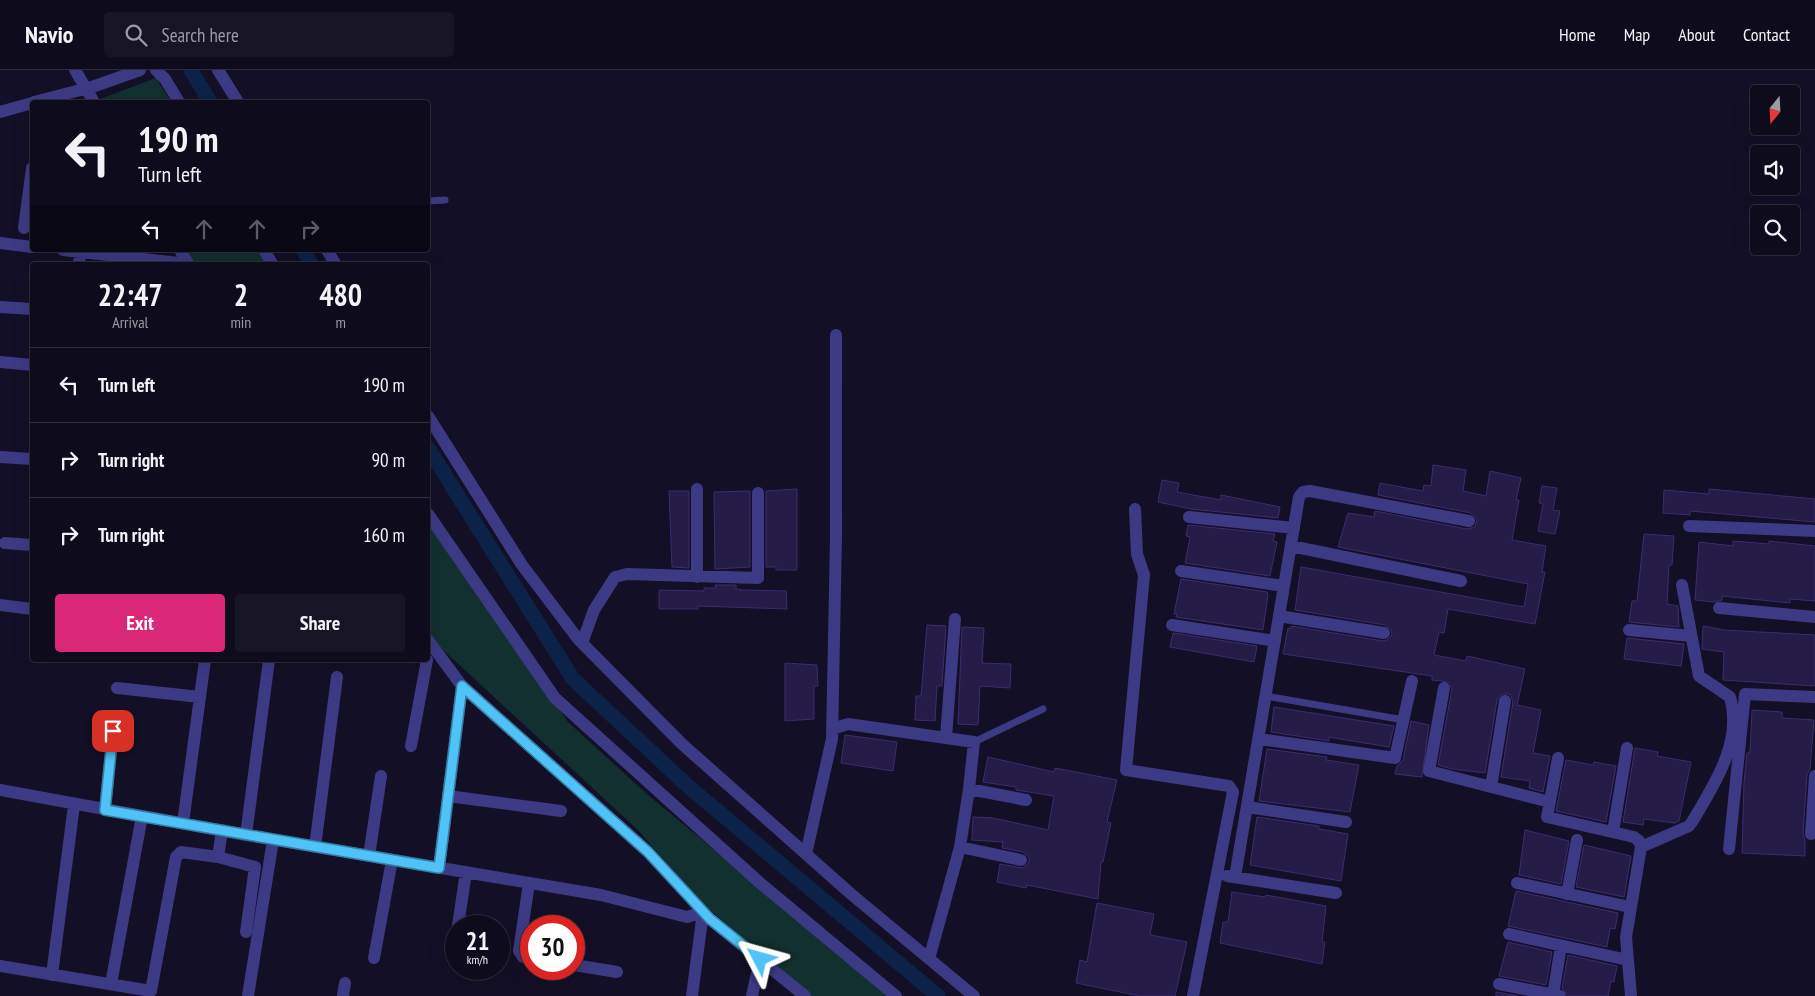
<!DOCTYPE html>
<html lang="en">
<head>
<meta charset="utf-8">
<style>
	body { margin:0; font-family:"PT Sans Narrow",sans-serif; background:#171425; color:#f1f3f6; height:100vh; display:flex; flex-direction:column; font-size:19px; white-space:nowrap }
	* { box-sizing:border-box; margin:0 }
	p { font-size:16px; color:#9b9ba3 }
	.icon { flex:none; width:28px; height:28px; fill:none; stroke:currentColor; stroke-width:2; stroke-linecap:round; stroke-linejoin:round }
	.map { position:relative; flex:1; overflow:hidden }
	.side { position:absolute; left:30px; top:192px; width:400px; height:400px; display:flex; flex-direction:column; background:#0e0b1c; border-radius:5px; box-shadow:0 5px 20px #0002,0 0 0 1px #2e2b3b }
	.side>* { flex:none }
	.hud { position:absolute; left:30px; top:30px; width:400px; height:152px; border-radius:5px; box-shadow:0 5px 20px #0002,0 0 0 1px #2e2b3b; background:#0e0b1c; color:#f1f3f6; overflow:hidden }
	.needle { width:32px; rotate:198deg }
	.fabs { position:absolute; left:1750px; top:15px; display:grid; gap:10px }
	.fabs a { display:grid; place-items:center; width:50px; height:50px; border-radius:5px; background:#0e0b1c; box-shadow:0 5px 20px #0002,0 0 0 1px #2e2b3b; font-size:25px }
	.speed { position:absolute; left:445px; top:845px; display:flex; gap:10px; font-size:25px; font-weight:700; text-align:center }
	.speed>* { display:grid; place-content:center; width:65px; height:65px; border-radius:50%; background:#0e0b1c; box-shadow:0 5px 20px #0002,0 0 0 1px #2e2b3b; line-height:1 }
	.speed small { font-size:12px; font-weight:400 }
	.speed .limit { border:8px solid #d22; background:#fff; color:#111 }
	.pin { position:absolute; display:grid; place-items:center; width:42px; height:42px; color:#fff; margin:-21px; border-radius:10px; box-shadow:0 2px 8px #0006 }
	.me { position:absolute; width:55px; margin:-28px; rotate:309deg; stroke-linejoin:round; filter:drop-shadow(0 0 4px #0008) }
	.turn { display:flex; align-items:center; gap:18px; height:105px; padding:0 25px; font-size:22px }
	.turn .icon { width:65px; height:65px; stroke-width:2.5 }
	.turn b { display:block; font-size:35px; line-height:42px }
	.lanes { display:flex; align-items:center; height:48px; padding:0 25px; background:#0003; justify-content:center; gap:25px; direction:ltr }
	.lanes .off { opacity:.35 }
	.eta { display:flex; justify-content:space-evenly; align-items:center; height:85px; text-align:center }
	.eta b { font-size:30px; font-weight:700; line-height:35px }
	.cta { display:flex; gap:10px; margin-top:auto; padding:10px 25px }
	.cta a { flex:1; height:58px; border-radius:5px; background:#db2777; color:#fff; font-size:20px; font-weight:700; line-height:58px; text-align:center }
	.cta a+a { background:#171425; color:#f1f3f6 }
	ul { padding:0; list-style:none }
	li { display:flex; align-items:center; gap:15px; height:75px; padding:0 25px; border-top:1px solid #2e2b3b }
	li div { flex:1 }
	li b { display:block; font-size:19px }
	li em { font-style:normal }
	header { display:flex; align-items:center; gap:30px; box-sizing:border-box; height:70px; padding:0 25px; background:#0e0b1c; border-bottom:1px solid #2e2b3b }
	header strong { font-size:24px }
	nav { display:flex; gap:28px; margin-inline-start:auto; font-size:18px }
	.search { width:350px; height:45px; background:#171425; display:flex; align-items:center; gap:12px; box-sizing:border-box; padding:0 18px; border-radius:5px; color:#9b9ba3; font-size:19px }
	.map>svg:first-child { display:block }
</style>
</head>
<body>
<header>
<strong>Navio</strong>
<div class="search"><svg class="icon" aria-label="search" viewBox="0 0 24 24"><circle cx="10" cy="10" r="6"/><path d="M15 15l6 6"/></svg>Search here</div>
<nav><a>Home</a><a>Map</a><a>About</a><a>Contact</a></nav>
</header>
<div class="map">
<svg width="1815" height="926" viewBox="0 0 1815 926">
	<rect width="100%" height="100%" fill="#130f26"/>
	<path fill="#12302f" d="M156 8 171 32H102L100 29Z
		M186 180H260L268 195H195Z
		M428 450 568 652 648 725 891 926H808L699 830 638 760 429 567Z"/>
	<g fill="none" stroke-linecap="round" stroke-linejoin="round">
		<path stroke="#0c2248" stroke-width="15" d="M191 0 210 32
			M303 180 312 195
			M428 378 573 609 689 717 938 926"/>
	</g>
	<path fill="#241b47" stroke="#3b2d73" d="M1433 395 1466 400 1463 421 1486 426 1490 401 1521 408 1516 430H1519L1512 470 1546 476 1542 502H1545L1535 554 1448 539 1444 563 1439 562 1434 585 1466 591 1467 586 1525 599 1517 635 1541 640 1533 683 1550 686 1543 722 1529 718 1530 711 1501 707 1513 632 1510 624H1502L1497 630 1485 703 1452 699 1438 695 1452 619 1449 612 1432 610V606L1283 584 1288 558 1291 559V556L1383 571 1387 570 1392 565 1391 560 1385 555 1295 540 1301 497 1524 537 1528 514 1338 477 1348 443 1374 447 1375 441 1467 459 1475 457 1477 449 1471 443 1378 425 1380 413 1423 421 1424 415 1431 416Z
		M1162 410 1179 413 1177 422 1221 430V425L1280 437 1278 448 1191 439 1158 432Z
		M1542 416 1557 418 1553 440 1560 441 1555 464 1538 461 1543 434 1539 433Z
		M797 419V500H776V497H766V421Z
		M1709 419 1815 429V452L1690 441V445L1663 443 1664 420 1709 424Z
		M669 421H689V498L672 497Z
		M750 421V497L715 499 714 422Z
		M1188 455 1275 464 1273 471 1277 472 1270 506 1185 493 1190 467 1186 466Z
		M1644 464 1674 466 1672 495H1669L1667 534 1678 536 1679 557 1629 552 1632 531H1637Z
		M1733 471 1769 474V471L1815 476V531L1790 529V533L1722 526V530L1714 532 1695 530 1699 472 1733 476Z
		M1181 509 1267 522 1268 525 1263 560 1176 547 1177 544H1174Z
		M715 515H736V519L743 520 786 521 787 539 698 536V539H659V520L704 521V518H716Z
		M927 555 946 556 942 616H937L935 651 915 650 916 626H921Z
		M1703 556 1724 560 1815 565V616L1723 610 1724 582 1702 579Z
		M962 557 984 558 982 593 1011 594 1010 618 980 616 978 655 958 654Z
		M1173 563 1257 576 1254 592 1170 577Z
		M1627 568 1684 574 1681 596 1624 589Z
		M785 593 817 595 818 616H814V649L785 651Z
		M1274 637 1394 656 1389 677 1334 668 1329 667V671L1271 662Z
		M1752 640 1782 642V648L1814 650 1810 699 1807 705 1803 763 1805 770V786L1742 783 1744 712 1747 683H1750Z
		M1411 651 1429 655 1422 707 1395 704 1397 696 1403 690Z
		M845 665 897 672 893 701 841 693Z
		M1635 678 1658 682 1657 686 1691 692 1679 751 1675 753 1644 749 1643 755 1623 752Z
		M1267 679 1327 687 1326 690 1359 695 1350 742 1259 731Z
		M988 687 1054 702 1055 698 1117 710 1107 752 1111 753 1103 792H1101L1098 829 1027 815 1026 818 997 812 1000 794 1023 798 1029 792V787L1023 782 1002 778 1003 772 972 770 973 747 993 748 1048 760 1054 726 1016 720V717L983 712Z
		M1566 690 1593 695 1594 692 1616 696 1606 752 1556 741Z
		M1257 747 1319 756V759L1348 764 1341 811 1250 795Z
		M1525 760 1569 771 1561 814 1519 805Z
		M1584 775 1631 786 1624 827 1576 817Z
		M1516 821 1618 843 1615 859 1610 858 1607 877 1508 856Z
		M1232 822 1265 827 1266 825 1326 836 1322 872H1325L1322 894 1220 873 1223 852H1228Z
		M1097 833 1154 844 1150 865 1187 872 1175 926H1140L1076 913 1080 890 1087 892Z
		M1508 872 1552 882 1546 915 1499 906Z
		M1568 885 1617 896 1614 912 1611 911 1608 926H1568L1562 918Z
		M1496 922H1497L1518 926H1496Z"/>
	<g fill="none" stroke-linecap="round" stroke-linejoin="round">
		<path stroke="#3d3a85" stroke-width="7" d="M428 131 445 130
			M1266 626 1404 650
			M974 672 1043 639"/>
		<path stroke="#3d3a85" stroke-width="12" d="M75 0 94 32
			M156 0 165 9 179 32
			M218 0 238 32
			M34 32 92 17 140 0
			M0 42 32 33
			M24 158 32 98
			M0 173 32 177
			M63 180 188 194
			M180 180 189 195
			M264 180 273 195
			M327 180 336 195
			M79 195 80 182
			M0 237 32 239
			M0 292 32 295
			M428 346 522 495 578 569 682 674 851 824 974 926
			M0 387 32 389
			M1135 439 1137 484 1144 505 1126 700 1229 716 1233 722 1193 926
			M428 444 555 628 759 812 896 926
			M1189 447 1294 458
			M1689 456 1815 461
			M5 473 32 475
			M1291 476 1461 511
			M1181 501 1284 516
			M697 507V419
			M0 535 32 539
			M1719 538 1815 547
			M1279 546 1384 563
			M1172 555 1275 571
			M1629 560 1691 566
			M428 570 462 616 648 782 710 849 805 926
			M582 573 594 540 615 507 627 504 758 508V423
			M117 618 200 627
			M1444 618 1429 701 1550 732
			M832 659 848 654 974 672 969 719 960 777 929 889
			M946 667 955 549
			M1259 669 1395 688 1412 611
			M411 676 427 590
			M1558 688 1547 747 1634 767 1639 771 1641 777 1626 867 1631 926
			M1491 717 1505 631
			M969 719 1026 730
			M0 720 246 765 601 825 687 847 703 842 692 926
			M448 726 561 741
			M1247 737 1346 752
			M105 740 113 661
			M183 753 205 590
			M1613 762 1627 678
			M1811 764 1815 706
			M246 765 269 590
			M315 777 337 607
			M960 777 1021 790
			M1641 777 1689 756 1692 752C1714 715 1743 672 1730 627L1699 606 1682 515
			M1729 779 1745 624 1815 627
			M806 784 832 669 836 467V265
			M369 786 381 706
			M218 787 222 760
			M439 798 462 616
			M1227 806 1336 823
			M1235 807 1299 427 1303 422 1310 421 1469 451
			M529 813 519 881 523 887 531 888
			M1517 813 1630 837
			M1567 824 1577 770
			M458 856 466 802
			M1509 864 1628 890
			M455 878 456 869
			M374 888 392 790
			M574 895 617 902
			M0 896 151 921 176 787 181 782 218 787 255 797 246 862
			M52 905 74 735
			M111 914 142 746
			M1499 914 1560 926
			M1553 925 1561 876
			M248 926 273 770
			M343 926 345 913
			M752 926 760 889"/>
	</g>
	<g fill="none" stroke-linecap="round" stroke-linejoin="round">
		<defs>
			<path id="route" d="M113 661 105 740 439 798 462 616 648 782 710 849 760 889"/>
		</defs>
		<use href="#route" stroke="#337fa1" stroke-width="12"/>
		<use href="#route" stroke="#4fc3f7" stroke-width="9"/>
	</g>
</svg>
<div class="fabs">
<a><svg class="needle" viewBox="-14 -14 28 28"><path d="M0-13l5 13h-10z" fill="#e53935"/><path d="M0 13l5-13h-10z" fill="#9b9ba3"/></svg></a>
<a><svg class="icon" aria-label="sound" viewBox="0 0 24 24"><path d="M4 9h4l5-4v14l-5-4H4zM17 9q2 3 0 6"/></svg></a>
<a><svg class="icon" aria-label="search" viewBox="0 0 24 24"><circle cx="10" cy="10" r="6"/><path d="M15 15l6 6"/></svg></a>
</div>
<div class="speed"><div>21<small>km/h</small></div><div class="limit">30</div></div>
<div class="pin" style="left:113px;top:661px;background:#d93025"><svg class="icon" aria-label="arrive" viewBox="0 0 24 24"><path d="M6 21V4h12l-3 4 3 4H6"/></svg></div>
<svg class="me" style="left:760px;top:889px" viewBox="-20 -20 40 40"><path d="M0-17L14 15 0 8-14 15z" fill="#4fc3f7" stroke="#fff" stroke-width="4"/></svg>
<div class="hud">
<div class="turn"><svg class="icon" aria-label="left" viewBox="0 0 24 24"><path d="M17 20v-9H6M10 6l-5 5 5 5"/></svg><div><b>190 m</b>Turn left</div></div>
<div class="lanes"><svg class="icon" aria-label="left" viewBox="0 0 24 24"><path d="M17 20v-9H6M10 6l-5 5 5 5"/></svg><svg class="icon off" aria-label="ahead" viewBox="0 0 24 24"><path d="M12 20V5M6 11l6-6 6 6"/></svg><svg class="icon off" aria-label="ahead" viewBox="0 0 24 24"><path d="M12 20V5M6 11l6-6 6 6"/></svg><svg class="icon off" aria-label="right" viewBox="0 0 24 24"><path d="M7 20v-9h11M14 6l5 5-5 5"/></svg></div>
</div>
<section class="side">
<div class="eta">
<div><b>22:47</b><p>Arrival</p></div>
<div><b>2</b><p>min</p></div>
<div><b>480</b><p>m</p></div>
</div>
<ul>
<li><svg class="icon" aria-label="left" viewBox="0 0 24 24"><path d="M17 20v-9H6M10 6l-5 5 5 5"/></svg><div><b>Turn left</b></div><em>190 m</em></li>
<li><svg class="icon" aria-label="right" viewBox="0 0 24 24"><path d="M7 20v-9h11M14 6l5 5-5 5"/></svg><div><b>Turn right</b></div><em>90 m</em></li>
<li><svg class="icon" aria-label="right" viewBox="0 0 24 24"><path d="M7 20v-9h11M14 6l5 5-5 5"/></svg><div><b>Turn right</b></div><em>160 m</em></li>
</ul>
<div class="cta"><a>Exit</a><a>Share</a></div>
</section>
</div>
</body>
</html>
